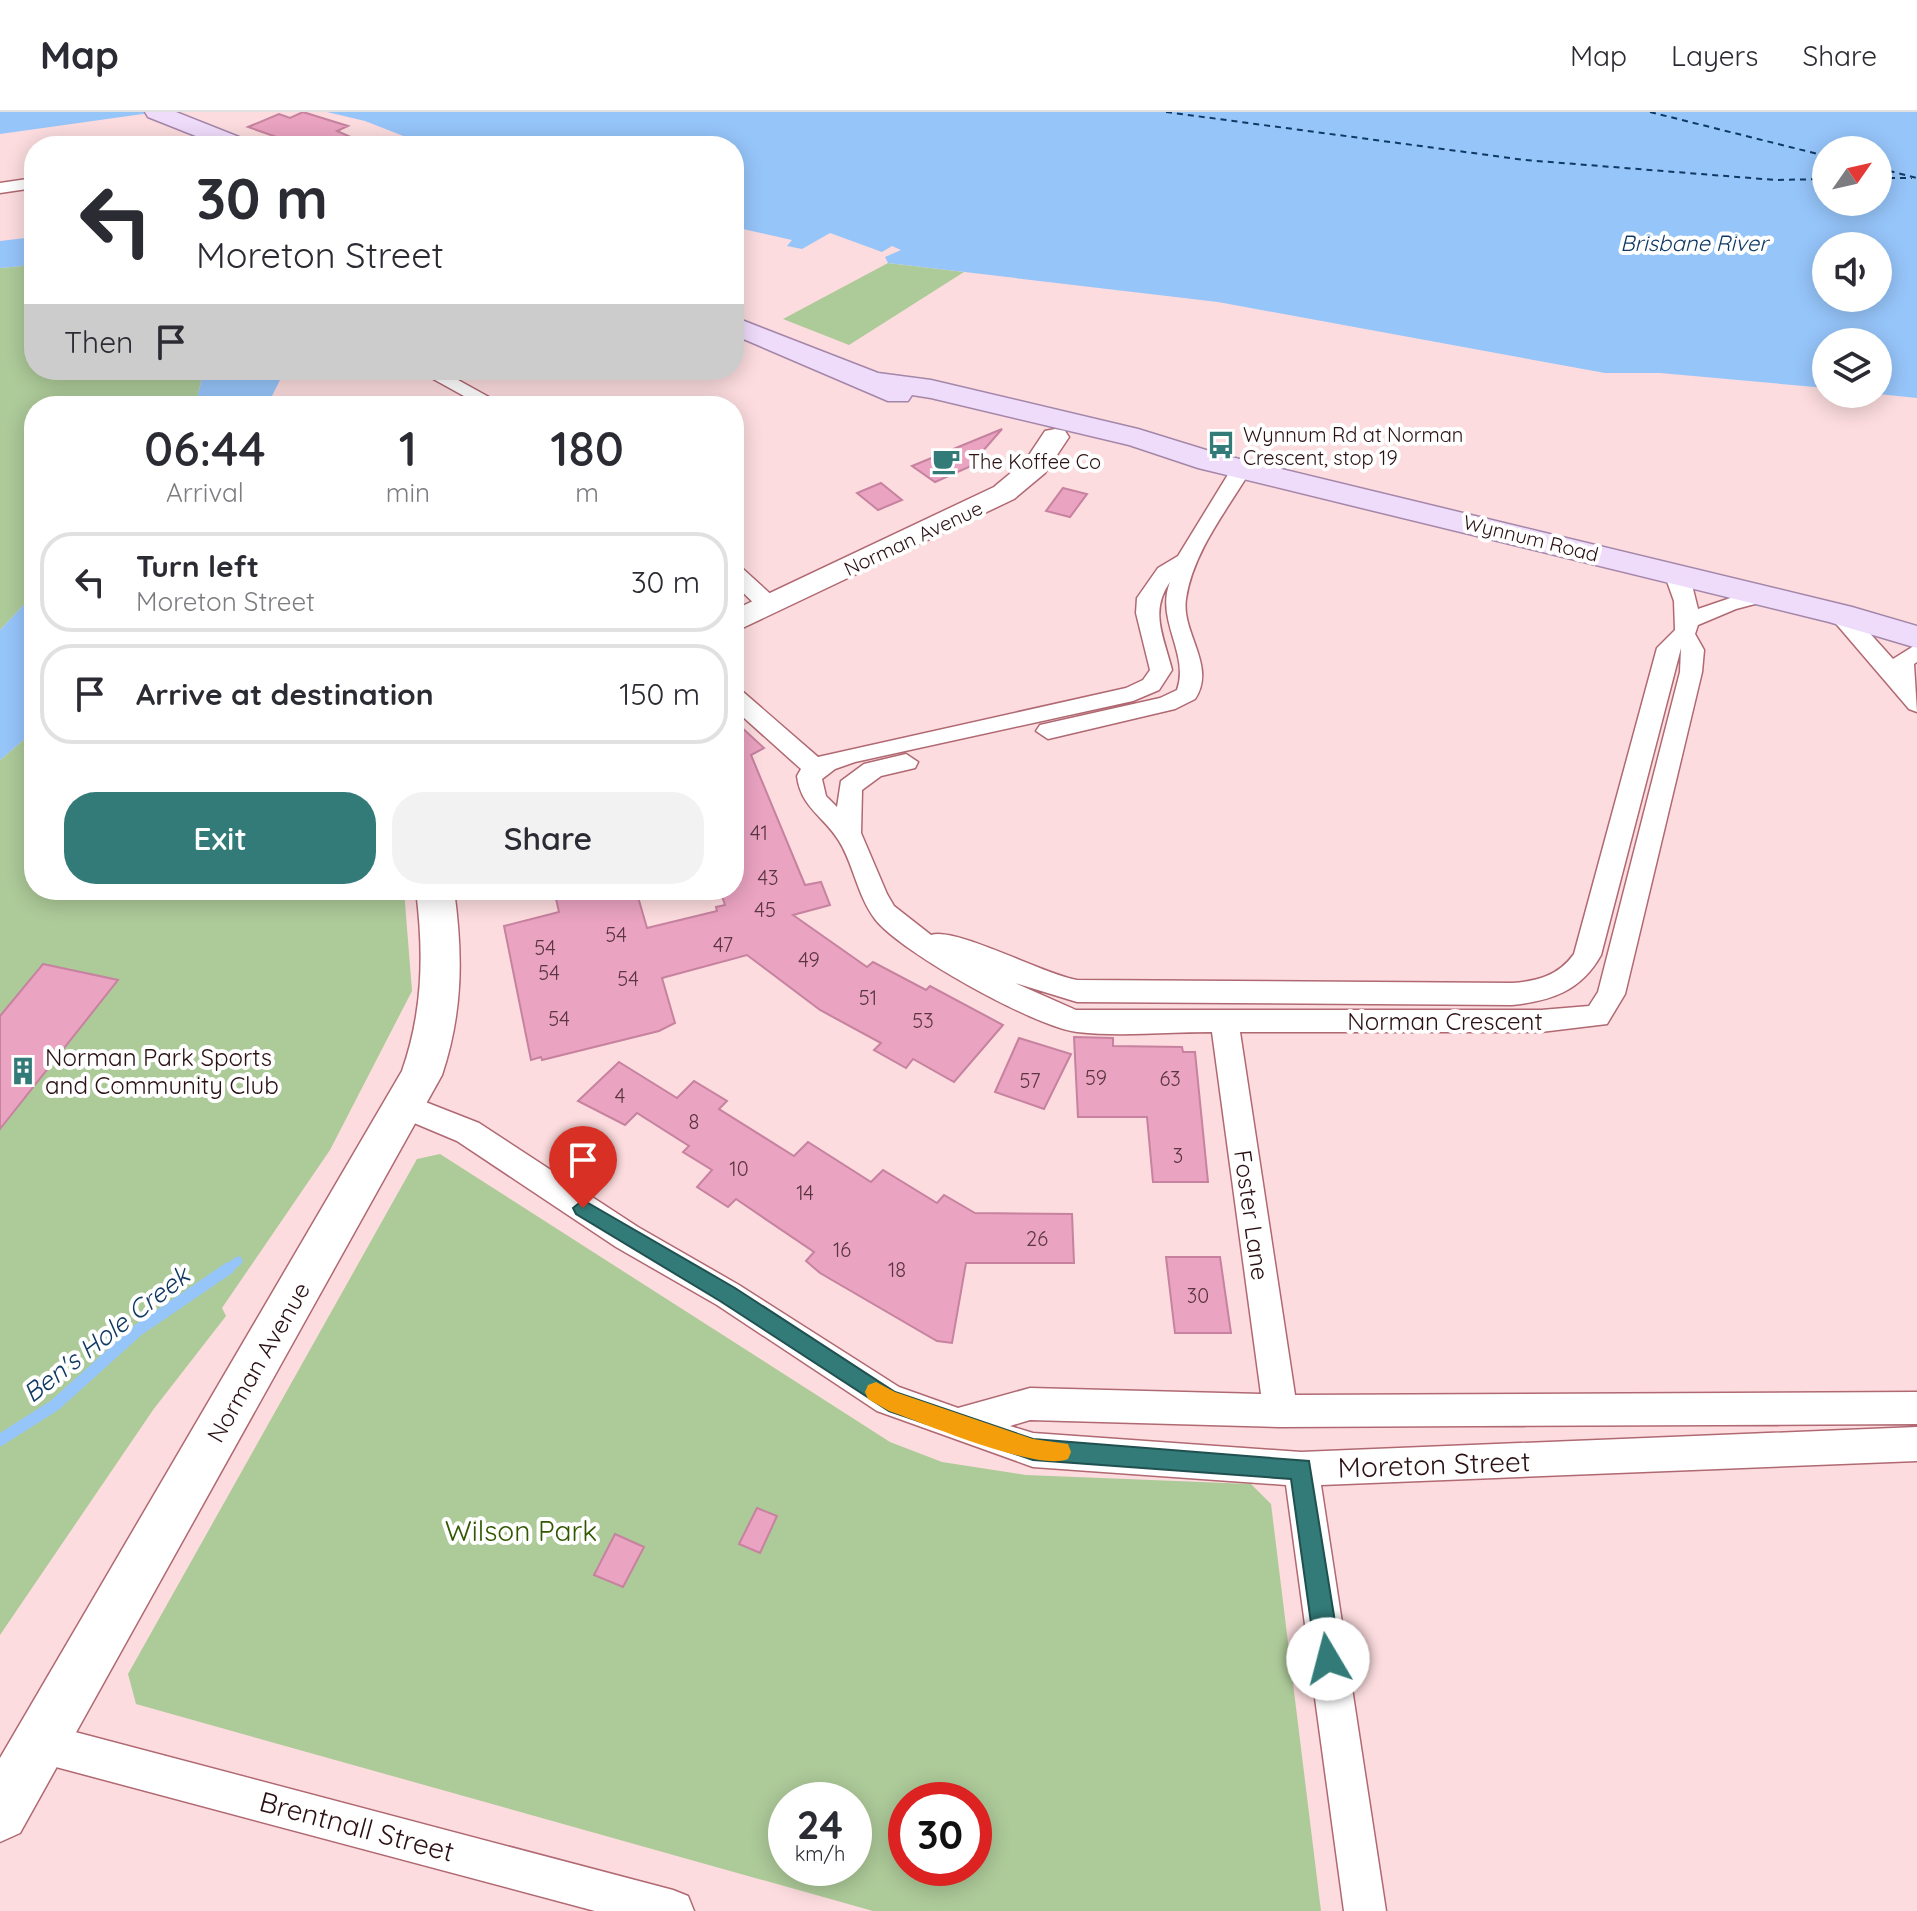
<!DOCTYPE html>
<html lang="en">
<head>
<meta charset="utf-8">
<style>
	body { margin:0; font-family:Quicksand,sans-serif; background:#f2f2f3; color:#2b2b33; height:100vh; display:flex; flex-direction:column; font-size:30px; white-space:nowrap }
	* { box-sizing:border-box; margin:0 }
	p { font-size:26px; color:#7c7c81 }
	.icon { flex:none; width:44px; height:44px; fill:none; stroke:currentColor; stroke-width:2; stroke-linecap:round; stroke-linejoin:round }
	.map { position:relative; flex:1; overflow:hidden }
	.drawer { position:absolute; left:24px; top:284px; width:720px; height:504px; display:flex; flex-direction:column; background:#fff; border-radius:32px; box-shadow:0 4px 20px #0003 }
	.drawer>* { flex:none }
	.hud { position:absolute; left:24px; top:24px; width:720px; height:244px; border-radius:32px; box-shadow:0 4px 20px #0003; background:#fff; color:#2b2b33; overflow:hidden }
	.needle { width:52px; rotate:56deg }
	.fabs { position:absolute; left:1812px; top:24px; display:grid; gap:16px }
	.fabs a { display:grid; place-items:center; width:80px; height:80px; border-radius:50%; background:#fff; box-shadow:0 4px 20px #0003; font-size:40px }
	.speed { position:absolute; left:768px; top:1670px; display:flex; gap:16px; font-size:40px; font-weight:700; text-align:center }
	.speed>* { display:grid; place-content:center; width:104px; height:104px; border-radius:50%; background:#fff; box-shadow:0 4px 20px #0003; line-height:1 }
	.speed small { font-size:20px; font-weight:400 }
	.speed .limit { border:12px solid #d22; background:#fff; color:#111 }
	.pin { position:absolute; display:grid; place-items:center; width:68px; height:68px; color:#fff; margin:-82px -34px; border-radius:50% 50% 50% 0; rotate:-45deg; box-shadow:0 0 8px #0007 }
	.pin .icon { rotate:45deg }
	.me { position:absolute; width:88px; margin:-44px; rotate:352deg; stroke-linejoin:round; filter:drop-shadow(0 0 6px #0008) }
	.turn { display:flex; align-items:center; gap:28px; height:168px; padding:0 40px; font-size:36px }
	.turn .icon { width:104px; height:104px; stroke-width:2.5 }
	.turn b { display:block; font-size:56px; line-height:68px }
	.then { display:flex; align-items:center; height:76px; padding:0 40px; background:#0003; gap:16px; font-size:30px }
	.eta { display:flex; justify-content:space-evenly; align-items:center; height:136px; text-align:center }
	.eta b { font-size:48px; font-weight:600; line-height:56px }
	.cta { display:flex; gap:16px; margin-top:auto; padding:16px 40px }
	.cta a { flex:1; height:92px; border-radius:32px; background:#327b79; color:#fff; font-size:32px; font-weight:600; line-height:92px; text-align:center }
	.cta a+a { background:#f2f2f3; color:#2b2b33 }
	ul { padding:0; list-style:none }
	li { display:flex; align-items:center; gap:24px; height:100px; margin:0 16px 12px; padding:0 24px; border:4px solid #e1e1e2; border-radius:32px }
	li div { flex:1 }
	li b { display:block; font-size:30px }
	li em { font-style:normal }
	header { display:flex; align-items:center; gap:48px; box-sizing:border-box; height:112px; padding:0 40px; background:#fff; border-bottom:2px solid #e1e1e2 }
	header strong { font-size:38px }
	nav { display:flex; gap:44px; margin-inline-start:auto; font-size:28px }
	.map>svg:first-child { display:block }
</style>
</head>
<body>
<header>
<strong>Map</strong>
<nav><a>Map</a><a>Layers</a><a>Share</a></nav>
</header>
<div class="map">
<svg width="1917" height="1799" viewBox="0 0 1917 1799">
	<rect width="100%" height="100%" fill="#fcdcde"/>
	<path fill="#adca99" fill-rule="evenodd" d="M888 151 964 160 849 233 783 207Z
		M34 153V258H204L195 294H34V482L0 518V156Z
		M34 619V778H404L412 879 330 1038 222 1196 226 1204 153 1298 0 1523V648Z
		M440 1042 890 1330 942 1350 1026 1363 1251 1372 1271 1392 1321 1799H873L136 1592 128 1562 417 1047ZM786 1688H854V1756H786ZM906 1688H974V1756H906Z"/>
	<path fill="#96c5fa" fill-rule="evenodd" d="M0 0H157L0 22Z
		M327 0H1917V286L1878 282V230H1826V276L1660 261H1605L1218 190 888 151 885 145 901 138 892 134 882 140 830 121 802 137 787 134 792 128 734 115 743 107 734 103V34H429L365 9ZM1826 38H1878V90H1826ZM1826 134H1878V186H1826Z
		M34 125V153L0 156V129Z
		M204 258H285L267 294H195Z
		M34 482V619L0 648V518Z"/>
	<g fill="none" stroke-linecap="round" stroke-linejoin="round">
		<path stroke="#96c5fa" stroke-width="9" d="M226 1158 238 1149"/>
		<path stroke="#96c5fa" stroke-width="12" d="M0 1328 55 1293 138 1218 229 1156"/>
		<path stroke="#103963" stroke-width="2" stroke-dasharray="6 5" stroke-linecap="butt" d="M1166 0 1525 48 1776 68 1826 67
			M1650 0 1826 44
			M1878 56 1917 66
			M1878 66H1912"/>
	</g>
	<path fill="#eaa3c1" stroke="#c6829f" stroke-width="2" d="M303 0 348 14 337 19 371 34H302L248 15 279 2 290 6Z
		M1002 317 969 355 935 370 912 354Z
		M881 371 902 388 878 398 857 381Z
		M1063 376 1087 382 1070 405 1046 399Z
		M736 604 739 613 764 636 751 643 805 773 821 770 830 793 793 803 867 855 873 850 926 878 930 874 1003 913 954 970 913 947 906 956 874 938 881 931 820 898 747 843 662 866 675 911 659 919 542 948 541 945 531 948 504 814 559 800 554 778H636L647 816 717 799 716 795 725 793 720 778H734Z
		M43 852 118 868 0 1017V904Z
		M1074 925 1113 926V934L1182 935 1183 940H1195L1208 1070H1153L1147 1005H1078Z
		M1019 926 1071 942 1044 997 995 980Z
		M619 950 677 986 694 969 727 989 719 997 794 1044 808 1030 871 1070 883 1058 937 1091 944 1083 975 1101 1072 1102 1074 1151H966L952 1231 937 1229 820 1161 806 1149 814 1140 736 1087 728 1095 697 1075 712 1058 683 1040 689 1034 637 1001 625 1013 578 989Z
		M1166 1145H1220L1231 1221H1175Z
		M757 1396 777 1404 760 1441 739 1432Z
		M615 1422 644 1435 623 1475 594 1463Z"/>
	<g fill="none" stroke-linecap="round" stroke-linejoin="round">
		<defs>
			<path id="street" d="M34 66V76L0 81V71Z
				M417 258H440L505 294H482Z
				M1242 350 1252 356C1228 397 1193 439 1186 487 1181 521 1217 554 1195 587L1175 597 1048 627 1036 619 1040 613 1160 586 1177 578C1190 542 1155 508 1170 470 1149 500 1164 525 1172 558L1159 578 1133 589 855 650 835 657 822 667 826 684 837 695 841 669 864 652 906 642 918 650 915 656 881 664 862 678 861 721 887 782 894 794 931 823C956 815 1043 862 1077 868L1512 871C1538 869 1558 864 1574 842L1657 536 1675 518 1674 489 1664 461 1675 455 1683 456 1692 473 1698 497 1754 478H1770L1773 483 1770 488 1736 497 1698 513 1695 522 1704 538 1702 560 1625 882 1607 912 1541 920H1240L1295 1283 1917 1280V1312L1280 1315 1030 1308 1010 1314 1033 1321 1301 1340 1917 1315V1349L1321 1373 1386 1799H1344L1286 1373 1033 1355 877 1299 717 1193 616 1135 457 1029 395 1003 390 994 395 985 405 982 479 1011 638 1115 739 1173 899 1275 958 1296 1030 1276 1261 1282 1212 920C1168 920 1120 925 1077 920 1035 915 900 840 875 807 857 783 854 753 839 729 824 704 801 696 797 664L801 657 734 597V577L742 579 818 645 1126 576 1143 568 1150 558 1136 501 1137 486 1158 456 1178 444 1232 356ZM1681 536 1680 560 1598 880 1589 894 1541 898H1076L1015 871 1077 890 1512 893C1551 889 1581 879 1601 843Z
				M734 455 742 456 777 488 780 493 777 498H761L734 472Z
				M1840 495 1848 497 1893 547 1917 532V550L1914 552 1917 600 1909 597 1832 507 1829 502Z
				M41 1611 673 1778 688 1784 694 1799H595L41 1651 27 1645 21 1631 27 1617Z"/>
			<path id="secondary" d="M1055 317 1065 319 1069 325 1045 361 1014 387 734 520V498L994 375 1025 349 1045 319Z
				M416 778H454C463 843 463 900 442 963L20 1721 0 1730V1646L402 959C423 899 424 842 416 778Z"/>
			<path id="primary" d="M145 0H176L249 29 253 34H221L148 5Z
				M734 205 878 261 931 268 1138 317 1219 342 1852 495 1917 514V536L1829 510 1198 356 1129 333 931 286 912 283 908 289H888L734 223Z"/>
		</defs>
		<use href="#street" stroke="#b06972" stroke-width="3"/>
		<use href="#secondary" stroke="#b06972" stroke-width="3"/>
		<use href="#primary" stroke="#a486a9" stroke-width="3"/>
		<use href="#street" fill="#fff" fill-rule="evenodd"/>
		<use href="#secondary" fill="#fff" fill-rule="evenodd"/>
		<use href="#primary" fill="#efdcfb" fill-rule="evenodd"/>
	</g>
	<path fill="#327b79" stroke="#20504f" stroke-width="2" d="M583 1088 735 1176 895 1280 1033 1327 1309 1349 1341 1547 1337 1555 1328 1559 1320 1555 1316 1547 1291 1367 1033 1348 889 1299 720 1189 576 1102 573 1096Z"/>
	<path fill="#f59e0b" d="M876 1270 895 1280 1033 1327 1068 1332 1071 1340 1068 1347C1037 1360 924 1311 889 1299L868 1287 865 1280 868 1273Z"/>
	<defs>
		<symbol id="bus-bare" viewBox="-9 -9 18 18"><path d="M-5-6H5V4H4V6H2V4H-2V6H-4V4H-5ZM-3.5-4V0h7V-4ZM-3.5 1.2v1.5H-2V1.2ZM2 1.2v1.5H3.5V1.2Z" fill="#327b79" stroke="#fff" stroke-width="2.5" paint-order="stroke"/></symbol>
		<symbol id="cafe-bare" viewBox="-9 -9 18 18"><path d="M-5.5-4.5H6V0H3Q3 3.5 0 3.5H-2.5Q-5.5 3.5-5.5 0ZM3-3.2v2h1.7v-2ZM-6 4.5H4V6H-6Z" fill="#327b79" stroke="#fff" stroke-width="2.5" paint-order="stroke"/></symbol>
		<symbol id="building-bare" viewBox="-9 -9 18 18"><path d="M-4-6H4V6H1V3H-1V6H-4ZM-2.5-4.3h1.7v1.8h-1.7ZM.8-4.3h1.7v1.8H.8ZM-2.5-1h1.7V.8h-1.7ZM.8-1h1.7V.8H.8Z" fill="#327b79" stroke="#fff" stroke-width="2.5" paint-order="stroke"/></symbol>
	</defs>
	<g fill-rule="evenodd">
		<use href="#bus-bare" x="1201" y="313" width="40" height="40"/>
		<use href="#cafe-bare" x="926" y="329" width="40" height="40"/>
		<use href="#building-bare" x="3" y="939" width="40" height="40"/>
	</g>
	<g text-anchor="middle" dominant-baseline="central" stroke-width="8" stroke-linejoin="round" paint-order="stroke">
		<g font-size="20" fill="#2b1014" stroke="#fff" text-anchor="start">
			<text x="1243" y="322">Wynnum Rd at Norman<tspan x="1243" dy="23">Crescent, stop 19</tspan></text>
			<text x="968" y="349">The Koffee Co</text>
		</g>
		<g font-size="20" fill="#2b1014" stroke="#fff">
			<text transform="translate(913 426) rotate(-25)">Norman Avenue</text>
			<text transform="translate(1531 426) rotate(14)">Wynnum Road</text>
		</g>
		<g font-size="20" fill="#5b353f">
			<text x="759" y="720">41</text>
			<text x="768" y="765">43</text>
			<text x="765" y="797">45</text>
			<text x="616" y="822">54</text>
			<text x="723" y="832">47</text>
			<text x="545" y="835">54</text>
			<text x="809" y="847">49</text>
			<text x="549" y="860">54</text>
			<text x="628" y="866">54</text>
			<text x="868" y="885">51</text>
			<text x="559" y="906">54</text>
			<text x="923" y="908">53</text>
			<text x="1096" y="965">59</text>
			<text x="1170" y="966">63</text>
			<text x="1030" y="968">57</text>
			<text x="620" y="983">4</text>
			<text x="694" y="1009">8</text>
			<text x="1178" y="1043">3</text>
			<text x="739" y="1056">10</text>
			<text x="805" y="1080">14</text>
			<text x="1037" y="1126">26</text>
			<text x="842" y="1137">16</text>
			<text x="897" y="1157">18</text>
			<text x="1198" y="1183">30</text>
		</g>
		<g font-size="22" font-style="italic" fill="#103963" stroke="#fff">
			<text x="1694" y="131">Brisbane River</text>
		</g>
		<g font-size="24" fill="#2b1014" stroke="#fff">
			<text x="1445" y="909">Norman Crescent</text>
			<text transform="translate(1252 1103) rotate(82)">Foster Lane</text>
			<text transform="translate(258 1250) rotate(-60)">Norman Avenue</text>
		</g>
		<g font-size="24" fill="#2b1014" stroke="#fff" text-anchor="start">
			<text x="45" y="945">Norman Park Sports<tspan x="45" dy="28">and Community Club</tspan></text>
		</g>
		<g font-size="26" font-style="italic" fill="#103963" stroke="#fff">
			<text transform="translate(106 1222) rotate(-38)">Ben's Hole Creek</text>
		</g>
		<g font-size="28" fill="#2b1014" stroke="#fff">
			<text transform="translate(1434 1352) rotate(-2)">Moreton Street</text>
			<text transform="translate(357 1714) rotate(15)">Brentnall Street</text>
		</g>
		<g font-size="28" fill="#315700" stroke="#fff">
			<text x="521" y="1418">Wilson Park</text>
		</g>
	</g>
</svg>
<div class="fabs">
<a><svg class="needle" viewBox="-14 -14 28 28"><path d="M0-13l5 13h-10z" fill="#e53935"/><path d="M0 13l5-13h-10z" fill="#7c7c81"/></svg></a>
<a><svg class="icon" aria-label="sound" viewBox="0 0 24 24"><path d="M4 9h4l5-4v14l-5-4H4zM17 9q2 3 0 6"/></svg></a>
<a><svg class="icon" aria-label="layers" viewBox="0 0 24 24"><path d="M12 4l9 5-9 5-9-5zM3 14l9 5 9-5"/></svg></a>
</div>
<div class="speed"><div>24<small>km/h</small></div><div class="limit">30</div></div>
<div class="pin" style="left:583px;top:1096px;background:#d93025"><svg class="icon" aria-label="arrive" viewBox="0 0 24 24"><path d="M6 21V4h12l-3 4 3 4H6"/></svg></div>
<svg class="me" style="left:1328px;top:1547px" viewBox="-20 -20 40 40"><circle r="19" fill="#fff"/><path d="M0-13L10 11 0 6-10 11z" fill="#327b79"/></svg>
<div class="hud">
<div class="turn"><svg class="icon" aria-label="left" viewBox="0 0 24 24"><path d="M17 20v-9H6M10 6l-5 5 5 5"/></svg><div><b>30 m</b>Moreton Street</div></div>
<div class="then">Then<svg class="icon" aria-label="arrive" viewBox="0 0 24 24"><path d="M6 21V4h12l-3 4 3 4H6"/></svg></div>
</div>
<section class="drawer">
<div class="eta">
<div><b>06:44</b><p>Arrival</p></div>
<div><b>1</b><p>min</p></div>
<div><b>180</b><p>m</p></div>
</div>
<ul>
<li><svg class="icon" aria-label="left" viewBox="0 0 24 24"><path d="M17 20v-9H6M10 6l-5 5 5 5"/></svg><div><b>Turn left</b><p>Moreton Street</p></div><em>30 m</em></li>
<li><svg class="icon" aria-label="arrive" viewBox="0 0 24 24"><path d="M6 21V4h12l-3 4 3 4H6"/></svg><div><b>Arrive at destination</b></div><em>150 m</em></li>
</ul>
<div class="cta"><a>Exit</a><a>Share</a></div>
</section>
</div>
</body>
</html>
